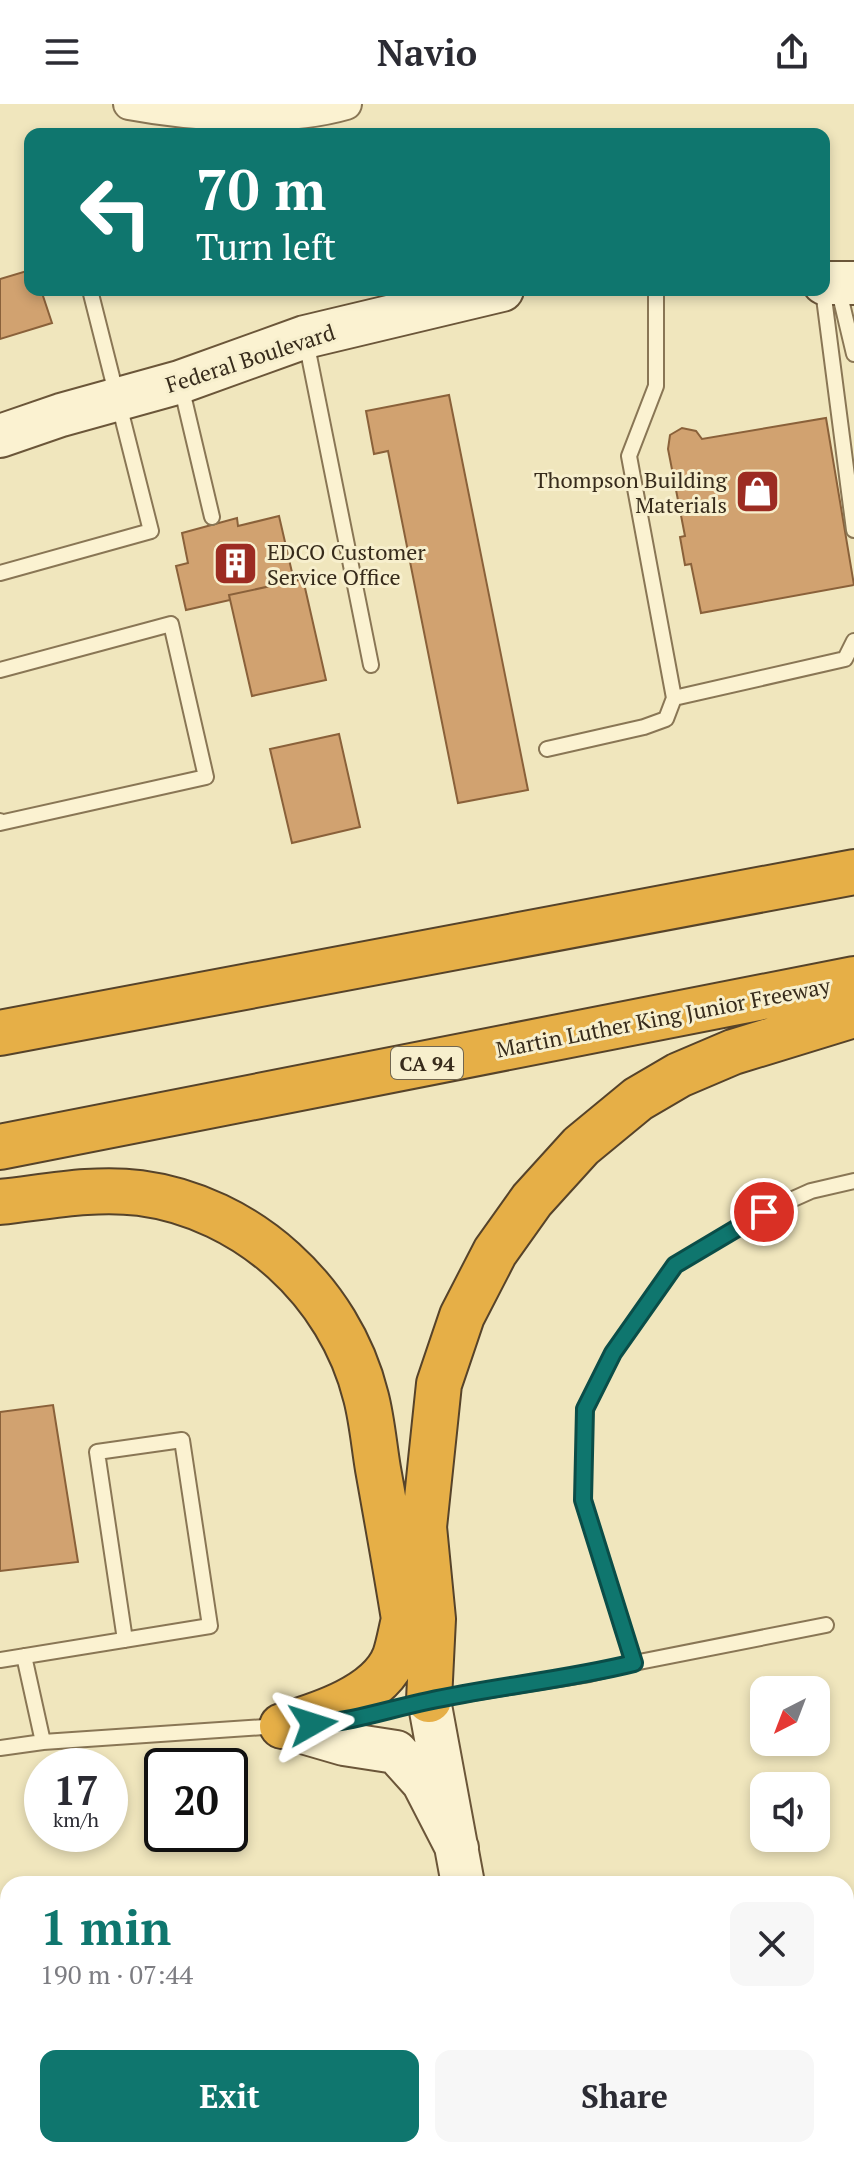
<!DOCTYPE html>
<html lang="en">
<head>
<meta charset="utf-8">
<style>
	body { margin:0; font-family:"PT Serif",serif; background:#f7f7f7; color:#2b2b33; height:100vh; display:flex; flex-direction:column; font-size:30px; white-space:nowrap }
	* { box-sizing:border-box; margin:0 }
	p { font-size:26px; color:#7c7c81 }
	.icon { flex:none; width:44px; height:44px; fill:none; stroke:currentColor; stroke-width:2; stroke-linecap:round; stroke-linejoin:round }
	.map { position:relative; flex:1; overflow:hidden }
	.side { position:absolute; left:0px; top:1772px; width:854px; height:282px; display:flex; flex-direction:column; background:#fff; border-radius:24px 24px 0 0; box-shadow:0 4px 12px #0003 }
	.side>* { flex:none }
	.guide { position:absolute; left:24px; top:24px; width:806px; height:168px; border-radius:16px; box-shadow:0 4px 12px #0003; background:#0f766e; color:#fff; overflow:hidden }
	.needle { width:52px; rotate:222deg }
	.buttons { position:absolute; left:750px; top:1572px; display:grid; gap:16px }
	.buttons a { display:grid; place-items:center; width:80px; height:80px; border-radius:16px; background:#fff; box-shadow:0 4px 12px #0003; font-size:40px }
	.speed { position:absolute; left:24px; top:1644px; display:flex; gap:16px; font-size:40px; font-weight:700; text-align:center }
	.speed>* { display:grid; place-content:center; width:104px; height:104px; border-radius:50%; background:#fff; box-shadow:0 4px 12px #0003; line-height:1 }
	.speed small { font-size:20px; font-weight:400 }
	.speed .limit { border:4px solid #111; border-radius:12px; background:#fff; color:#111 }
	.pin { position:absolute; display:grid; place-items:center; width:68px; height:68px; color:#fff; margin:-34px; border:4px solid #fff; border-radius:50%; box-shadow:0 2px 8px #0007 }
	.me { position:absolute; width:88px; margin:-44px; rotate:84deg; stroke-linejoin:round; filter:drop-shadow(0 0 6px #0008) }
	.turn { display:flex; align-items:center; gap:28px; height:168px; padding:0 40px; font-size:36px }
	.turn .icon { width:104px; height:104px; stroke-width:2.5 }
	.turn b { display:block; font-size:56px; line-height:68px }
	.round { display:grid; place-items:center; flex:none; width:84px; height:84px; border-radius:16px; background:#f7f7f7 }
	.headline { display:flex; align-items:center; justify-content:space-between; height:136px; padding:0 40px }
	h1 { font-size:48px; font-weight:600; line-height:60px; color:#0f766e }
	.primary-button { display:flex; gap:16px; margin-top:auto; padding:16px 40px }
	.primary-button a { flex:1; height:92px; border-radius:16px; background:#0f766e; color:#fff; font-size:32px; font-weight:600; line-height:92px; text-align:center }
	.primary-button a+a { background:#f7f7f7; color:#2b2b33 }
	header { display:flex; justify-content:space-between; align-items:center; height:104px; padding:0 40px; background:#fff; font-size:36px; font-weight:600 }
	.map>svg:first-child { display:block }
</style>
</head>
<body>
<header><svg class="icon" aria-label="menu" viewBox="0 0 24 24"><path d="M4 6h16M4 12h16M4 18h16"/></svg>Navio<svg class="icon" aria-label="share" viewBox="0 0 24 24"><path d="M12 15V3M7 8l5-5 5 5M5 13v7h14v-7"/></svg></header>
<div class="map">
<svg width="854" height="2053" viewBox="0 0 854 2053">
	<rect width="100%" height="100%" fill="#f0e6bd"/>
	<path fill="#d1a270" stroke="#8a613a" stroke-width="2" d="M30 166V186H41L52 219 0 235V175Z
		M449 291 528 686 458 699 388 347 374 350 366 307Z
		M826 314 854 481 701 509 691 460 685 461 680 433 685 432 668 345 670 331 682 324 696 327 702 335Z
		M279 412 294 477 229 491 230 496 186 506 176 462 188 459 182 429 237 414 238 422Z
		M303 475 326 576 252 592 229 491Z
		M339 630 360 723 292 739 270 645Z
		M53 1301 78 1458 0 1467V1308Z"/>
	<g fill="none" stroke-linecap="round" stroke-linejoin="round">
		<defs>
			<path id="service" d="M838 183 854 250
				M823 186 854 426
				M306 237 371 561
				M181 282 212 413
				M0 469 151 427 90 186
				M0 566 171 520 206 673 0 719V717
				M674 594 845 555 854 537
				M547 645 644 623 666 615 674 594 629 352 656 282V186
				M24 1552 43 1638
				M0 1556 210 1522 182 1336 97 1348 125 1536
				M634 1559 826 1521
				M348 1617 429 1596 589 1570 634 1559 583 1396 585 1305 613 1249 675 1161 764 1108 811 1087 854 1077
				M0 1644 43 1638 279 1622"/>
			<path id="minor" d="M129 0C193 12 284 18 346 0"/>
			<path id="secondary" d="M824 179H854
				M0 332 61 311 180 278 305 233 502 186
				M429 1596 463 1780
				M282 1622 344 1640 396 1648 423 1678 457 1744
				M846 2036 854 2035
				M513 2046 515 2053
				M757 2053 794 2046"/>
			<path id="motorway" d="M0 929 854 768
				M0 1043 854 875
				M0 1098C46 1093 93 1083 140 1089 247 1103 340 1187 366 1293 372 1316 374 1341 378 1365 387 1415 396 1465 404 1515L414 1546
				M429 1596 433 1515 424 1423 439 1280 462 1212 495 1148 532 1096 581 1042 638 995 679 971 733 948 854 911
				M282 1622C319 1611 380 1592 395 1552 399 1540 401 1527 404 1515"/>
		</defs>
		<use href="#service" stroke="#897655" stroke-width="18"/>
		<use href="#minor" stroke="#897655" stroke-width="34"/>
		<use href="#secondary" stroke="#6b5639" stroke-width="46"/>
		<use href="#motorway" stroke="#56432a" stroke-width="48"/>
		<use href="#service" stroke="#fbf2d1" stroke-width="14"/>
		<use href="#minor" stroke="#fbf2d1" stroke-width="30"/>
		<use href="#secondary" stroke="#fbf2d1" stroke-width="42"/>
		<use href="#motorway" stroke="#e6af47" stroke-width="44"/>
	</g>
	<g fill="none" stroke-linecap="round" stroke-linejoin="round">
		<defs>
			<path id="route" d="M313 1620C353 1618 389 1605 428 1597 496 1582 566 1576 634 1559L583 1396 585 1305 613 1249 675 1161 764 1108"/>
		</defs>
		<use href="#route" stroke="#0a4d48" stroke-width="20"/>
		<use href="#route" stroke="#0f766e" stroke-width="14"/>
	</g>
	<defs>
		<symbol id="shop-square" viewBox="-11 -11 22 22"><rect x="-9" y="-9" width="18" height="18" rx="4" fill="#9c2c22" stroke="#f7efcd"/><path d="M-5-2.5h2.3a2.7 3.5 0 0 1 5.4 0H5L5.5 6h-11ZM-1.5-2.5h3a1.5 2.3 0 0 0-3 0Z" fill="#fff"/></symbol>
		<symbol id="building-square" viewBox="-11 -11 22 22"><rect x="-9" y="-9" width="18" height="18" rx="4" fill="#9c2c22" stroke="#f7efcd"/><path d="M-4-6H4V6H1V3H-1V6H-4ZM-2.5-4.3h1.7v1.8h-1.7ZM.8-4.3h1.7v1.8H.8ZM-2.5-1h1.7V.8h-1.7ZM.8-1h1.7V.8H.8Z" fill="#fff"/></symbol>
	</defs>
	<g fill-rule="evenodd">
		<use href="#shop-square" x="732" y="362" width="51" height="51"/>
		<use href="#building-square" x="210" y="434" width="51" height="51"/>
	</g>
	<g text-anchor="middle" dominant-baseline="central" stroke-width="6" stroke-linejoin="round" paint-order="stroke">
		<rect fill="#f7efcd" stroke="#716650" stroke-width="2" x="391" y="943" width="72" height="32" rx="6"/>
		<g font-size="20" font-weight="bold" fill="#372b1b">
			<text x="427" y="959">CA 94</text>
		</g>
		<g font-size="22" fill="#372b1b" stroke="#f7efcd">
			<text transform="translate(250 254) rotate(-18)">Federal Boulevard</text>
			<text transform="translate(663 913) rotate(-11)">Martin Luther King Junior Freeway</text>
		</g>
		<g font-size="22" fill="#372b1b" stroke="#f7efcd" text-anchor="end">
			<text x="727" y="375">Thompson Building<tspan x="727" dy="25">Materials</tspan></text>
			<text x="267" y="447" text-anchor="start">EDCO Customer<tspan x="267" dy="25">Service Office</tspan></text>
		</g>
	</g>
</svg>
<div class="buttons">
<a><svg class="needle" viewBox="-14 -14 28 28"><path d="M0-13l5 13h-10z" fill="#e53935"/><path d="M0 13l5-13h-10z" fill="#7c7c81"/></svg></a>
<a><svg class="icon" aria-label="sound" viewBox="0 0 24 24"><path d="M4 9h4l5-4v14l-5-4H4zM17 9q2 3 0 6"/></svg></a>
</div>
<div class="speed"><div>17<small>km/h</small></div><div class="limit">20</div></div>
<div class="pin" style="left:764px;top:1108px;background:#d93025"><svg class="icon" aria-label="arrive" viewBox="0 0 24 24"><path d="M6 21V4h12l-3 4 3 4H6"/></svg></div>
<svg class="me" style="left:313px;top:1620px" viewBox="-20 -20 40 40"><path d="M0-17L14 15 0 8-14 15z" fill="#0f766e" stroke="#fff" stroke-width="4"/></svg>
<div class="guide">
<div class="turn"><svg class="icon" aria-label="left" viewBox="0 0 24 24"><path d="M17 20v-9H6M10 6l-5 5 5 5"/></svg><div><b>70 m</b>Turn left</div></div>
</div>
<section class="side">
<div class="headline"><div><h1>1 min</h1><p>190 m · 07:44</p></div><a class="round"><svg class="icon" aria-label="close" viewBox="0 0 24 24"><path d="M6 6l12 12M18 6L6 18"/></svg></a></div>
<div class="primary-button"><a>Exit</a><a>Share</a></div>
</section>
</div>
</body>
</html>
